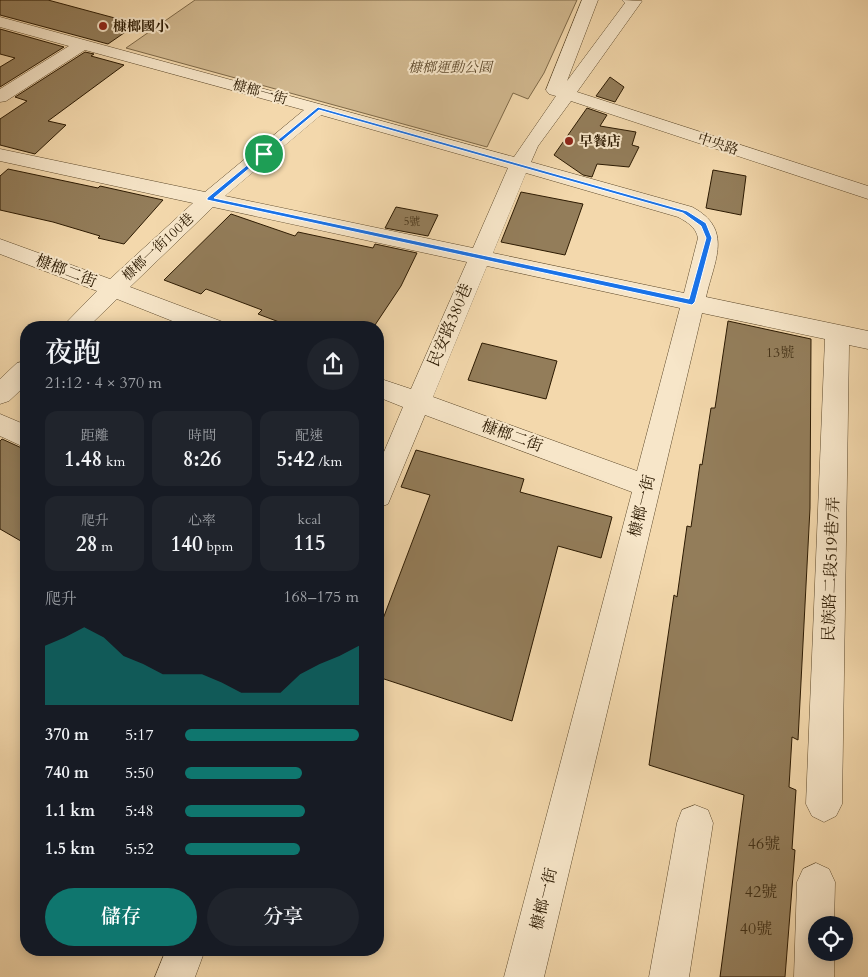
<!DOCTYPE html>
<html lang="zh-TW">
<head>
<meta charset="utf-8">
<style>
	body { margin:0; font-family:Cardo,"Noto Serif TC",serif; background:#20242c; color:#f1f3f6; height:100vh; display:flex; flex-direction:column; font-size:19px; white-space:nowrap }
	* { box-sizing:border-box; margin:0 }
	p { font-size:16px; color:#9ea1a6 }
	.icon { flex:none; width:28px; height:28px; fill:none; stroke:currentColor; stroke-width:2; stroke-linecap:round; stroke-linejoin:round }
	.map { position:relative; flex:1; overflow:hidden }
	.panel { position:absolute; left:20px; top:321px; width:364px; height:635px; display:flex; flex-direction:column; background:#171b24; border-radius:20px; box-shadow:0 2px 12px #0003 }
	.panel>* { flex:none }
	.controls { position:absolute; left:808px; top:916px; display:grid; gap:10px }
	.controls a { display:grid; place-items:center; width:45px; height:45px; border-radius:50%; background:#171b24; box-shadow:0 2px 12px #0003; font-size:25px }
	.pin { position:absolute; display:grid; place-items:center; width:42px; height:42px; color:#fff; margin:-21px; border:2px solid #fff; border-radius:50%; box-shadow:0 1px 5px #0007 }
	.round { display:grid; place-items:center; flex:none; width:52px; height:52px; border-radius:26px; background:#20242c }
	.head { display:flex; align-items:center; justify-content:space-between; height:85px; padding:0 25px }
	h1 { font-size:28px; font-weight:600; line-height:38px }
	.metrics { display:grid; grid-template-columns:repeat(3,1fr); gap:8px; height:85px; padding:5px 25px }
	.metrics div { display:grid; align-content:center; border-radius:12px; background:#20242c; text-align:center }
	.metrics b { font-size:21px; font-weight:600 }
	.metrics small { font-size:14px; font-weight:400 }
	.metrics p { font-size:14px }
	.chart { height:140px; padding:10px 25px }
	.chart p { display:flex; justify-content:space-between }
	.chart svg { width:100%; height:90px; margin-top:5px; fill:#0f766e; opacity:.7 }
	.cta { display:flex; gap:10px; margin-top:auto; padding:10px 25px }
	.cta a { flex:1; height:58px; border-radius:30px; background:#0f766e; color:#fff; font-size:20px; font-weight:600; line-height:58px; text-align:center }
	.cta a+a { background:#20242c; color:#f1f3f6 }
	ul { padding:0 25px; list-style:none; font-size:16px }
	li { display:grid; grid-template-columns:80px 60px 1fr; align-items:center; height:38px }
	li i { height:12px; border-radius:6px; background:#0f766e }
	.map>svg:first-child { display:block }
	.green { fill:#d1b88f; stroke:#7e6948 }
	.building { fill:#937d5a; stroke:#2c1a02 }
	.lines { fill:none; stroke-linecap:round; stroke-linejoin:round }
	.minor-casing { stroke:#5e4a2c; stroke-width:1 }
	.minor { fill:#f7e6c9; fill-rule:evenodd }
	.route { fill:#1a73e8; stroke:#fff; fill-rule:evenodd }
	.poi-dot { fill:#8f2418; stroke:#f7e6c9; stroke-width:2 }
	.labels { text-anchor:middle; dominant-baseline:central; stroke-width:4; stroke-linejoin:round; paint-order:stroke }
	.far-number-label { font-size:11px; fill:#463318 }
	.far-poi-label { font-size:14px; font-weight:bold; fill:#2c1a02; stroke:#f7e6c9; text-anchor:start }
	.far-park-label { font-size:14px; font-style:italic; fill:#5e492c; stroke:#f7e6c9 }
	.far-street-label { font-size:14px; fill:#2c1a02; stroke:#f7e6c9 }
	.number-label { font-size:14px; fill:#463318 }
	.street-label { font-size:16px; fill:#2c1a02; stroke:#f7e6c9 }
	.near-number-label { font-size:16px; fill:#463318 }
</style>
</head>
<body>
<div class="map">
<svg width="868" height="977" viewBox="0 0 868 977">
	<rect width="100%" height="100%" fill="#f3d8ac"/>
	<filter id="stains"><feTurbulence type="fractalNoise" baseFrequency=".004" numOctaves="4"/><feColorMatrix values="0 0 0 0 .2 0 0 0 0 .09 0 0 0 0 .02 0 0 0 .5 -.17"/></filter>
	<radialGradient id="worn" r=".72"><stop offset=".6" stop-color="#630" stop-opacity="0"/><stop offset="1" stop-color="#630" stop-opacity=".3"/></radialGradient>
	<path class="green" d="M195 0H577L544 73 528 99 513 93 487 147 126 48Z"/>
	<path class="building" d="M0 0H48L137 24 108 44 0 15Z
		M0 29 64 47 0 87V67L15 58 0 54Z
		M85 52 94 54 91 56 124 65 48 121 66 125 35 154 0 145V119L27 101 15 97Z
		M610 77 624 87 615 102 596 96Z
		M587 108 607 115 600 126 636 132 632 145 639 147 629 167 597 164 592 177 583 175 554 155Z
		M8 169 98 188 100 186 163 200 124 244 98 238 100 236 53 222 0 210V176Z
		M713 170 746 176 741 215 706 208Z
		M521 192 583 204 565 255 501 242Z
		M396 207 438 215 428 236 385 228Z
		M231 214 295 236 298 232 373 248 375 244 417 253 401 286 373 328H295L258 314 262 310 206 289 201 294 164 280Z
		M728 321 811 339 810 508 798 740 792 737 789 787 796 790 792 849 795 850 785 977H720L744 795 649 765 674 595 677 597 687 526 691 527 700 464 702 465 711 408H715Z
		M482 343 557 361 546 399 468 380Z
		M2 439 26 450V544L0 529V441Z
		M416 450 524 479 520 492 612 517 601 558 558 546 512 721 378 677V632L430 495 401 487Z"/>
	<g class="lines">
		<g class="minor-casing">
			<path id="minor" d="M582 0H598L567 81 625 3 622 0 642 1 577 92 868 186V199L571 101 538 146 531 162 692 207C734 229 714 261 706 297L868 331V349L849 345 842 804 836 816 824 822 812 816 806 804 825 339 702 313 544 977H504L632 492 425 415 388 504 378 508V466L403 407 378 397V378L411 389 467 262 213 207 130 287 223 322 226 328H190L117 299 87 328H61L97 291 0 254V239L110 279 193 203 0 161V149L205 192 304 110 85 50 6 101 0 102V89L69 46 0 27V17L514 157 556 96 549 94 546 90ZM321 115 508 168 473 248 225 196ZM526 173 678 217C687 222 696 227 698 238L684 293 493 253ZM487 266 680 308 637 471 433 397Z
				M26 361V385L9 401 0 404V379L17 363Z
				M0 414 26 425V448L0 436Z
				M695 805 708 810 713 823 689 977H649L677 823 682 810Z
				M816 863 829 869 835 882 834 925H816V952H834V977H794L797 882 803 869Z
				M166 950H205L195 977H155Z"/>
		</g>
		<use href="#minor" class="minor"/>
	</g>
	<path class="route" d="M318 107 687 211 706 223 712 238 695 302 692 305 207 200V198ZM319 110 683 213 701 226 706 238 689 299 214 198Z"/>
	<g class="poi-dot">
		<circle cx="103" cy="26" r="5"/>
		<circle cx="569" cy="141" r="5"/>
	</g>
	<g class="labels">
		<g class="far-number-label">
			<text x="412" y="221">5號</text>
		</g>
		<g class="far-poi-label">
			<text x="113" y="26">槺榔國小</text>
			<text x="579" y="141">早餐店</text>
		</g>
		<g class="far-park-label">
			<text x="450" y="67">槺榔運動公園</text>
		</g>
		<g class="far-street-label">
			<text transform="translate(260 92) rotate(16)">槺榔一街</text>
			<text transform="translate(718 144) rotate(18)">中央路</text>
			<text transform="translate(158 247) rotate(-43)">槺榔一街100巷</text>
		</g>
		<g class="number-label">
			<text x="780" y="352">13號</text>
		</g>
		<g class="street-label">
			<text transform="translate(66 271) rotate(21)">槺榔二街</text>
			<text transform="translate(450 325) rotate(-67)">民安路380巷</text>
			<text transform="translate(512 436) rotate(20)">槺榔二街</text>
			<text transform="translate(642 506) rotate(-76)">槺榔一街</text>
			<text transform="translate(831 569) rotate(-88)">民族路二段519巷7弄</text>
			<text transform="translate(544 899) rotate(-76)">槺榔一街</text>
		</g>
		<g class="near-number-label">
			<text x="764" y="844">46號</text>
			<text x="761" y="892">42號</text>
			<text x="756" y="929">40號</text>
		</g>
	</g>
	<rect width="100%" height="100%" filter="url(#stains)"/>
	<rect width="100%" height="100%" fill="url(#worn)"/>
</svg>
<div class="controls">
<a><svg class="icon" aria-label="locate" viewBox="0 0 24 24"><circle cx="12" cy="12" r="6"/><path d="M12 2v4M12 18v4M2 12h4M18 12h4"/></svg></a>
</div>
<div class="pin" style="left:264px;top:154px;background:#1e9e55"><svg class="icon" aria-label="arrive" viewBox="0 0 24 24"><path d="M6 21V4h12l-3 4 3 4H6"/></svg></div>
<section class="panel">
<div class="head"><div><h1>夜跑</h1><p>21:12 · 4 × 370 m</p></div><a class="round"><svg class="icon" aria-label="share" viewBox="0 0 24 24"><path d="M12 15V3M7 8l5-5 5 5M5 13v7h14v-7"/></svg></a></div>
<div class="metrics">
<div><p>距離</p><b>1.48<small> km</small></b></div>
<div><p>時間</p><b>8:26</b></div>
<div><p>配速</p><b>5:42<small> /km</small></b></div>
</div>
<div class="metrics">
<div><p>爬升</p><b>28<small> m</small></b></div>
<div><p>心率</p><b>140<small> bpm</small></b></div>
<div><p>kcal</p><b>115</b></div>
</div>
<div class="chart"><p><span>爬升</span>168–175 m</p>
<svg viewBox="0 0 160 44" preserveAspectRatio="none"><path d="M0 44V15L10 11L20 6L30 11L40 20L50 24L60 29L70 29L80 29L90 33L100 38L110 38L120 38L130 29L140 24L150 20L160 15V44z"/></svg>
</div>
<ul>
<li><b>370 m</b>5:17<i style="width:100%"></i></li>
<li><b>740 m</b>5:50<i style="width:67%"></i></li>
<li><b>1.1 km</b>5:48<i style="width:69%"></i></li>
<li><b>1.5 km</b>5:52<i style="width:66%"></i></li>
</ul>
<div class="cta"><a>儲存</a><a>分享</a></div>
</section>
</div>
</body>
</html>
